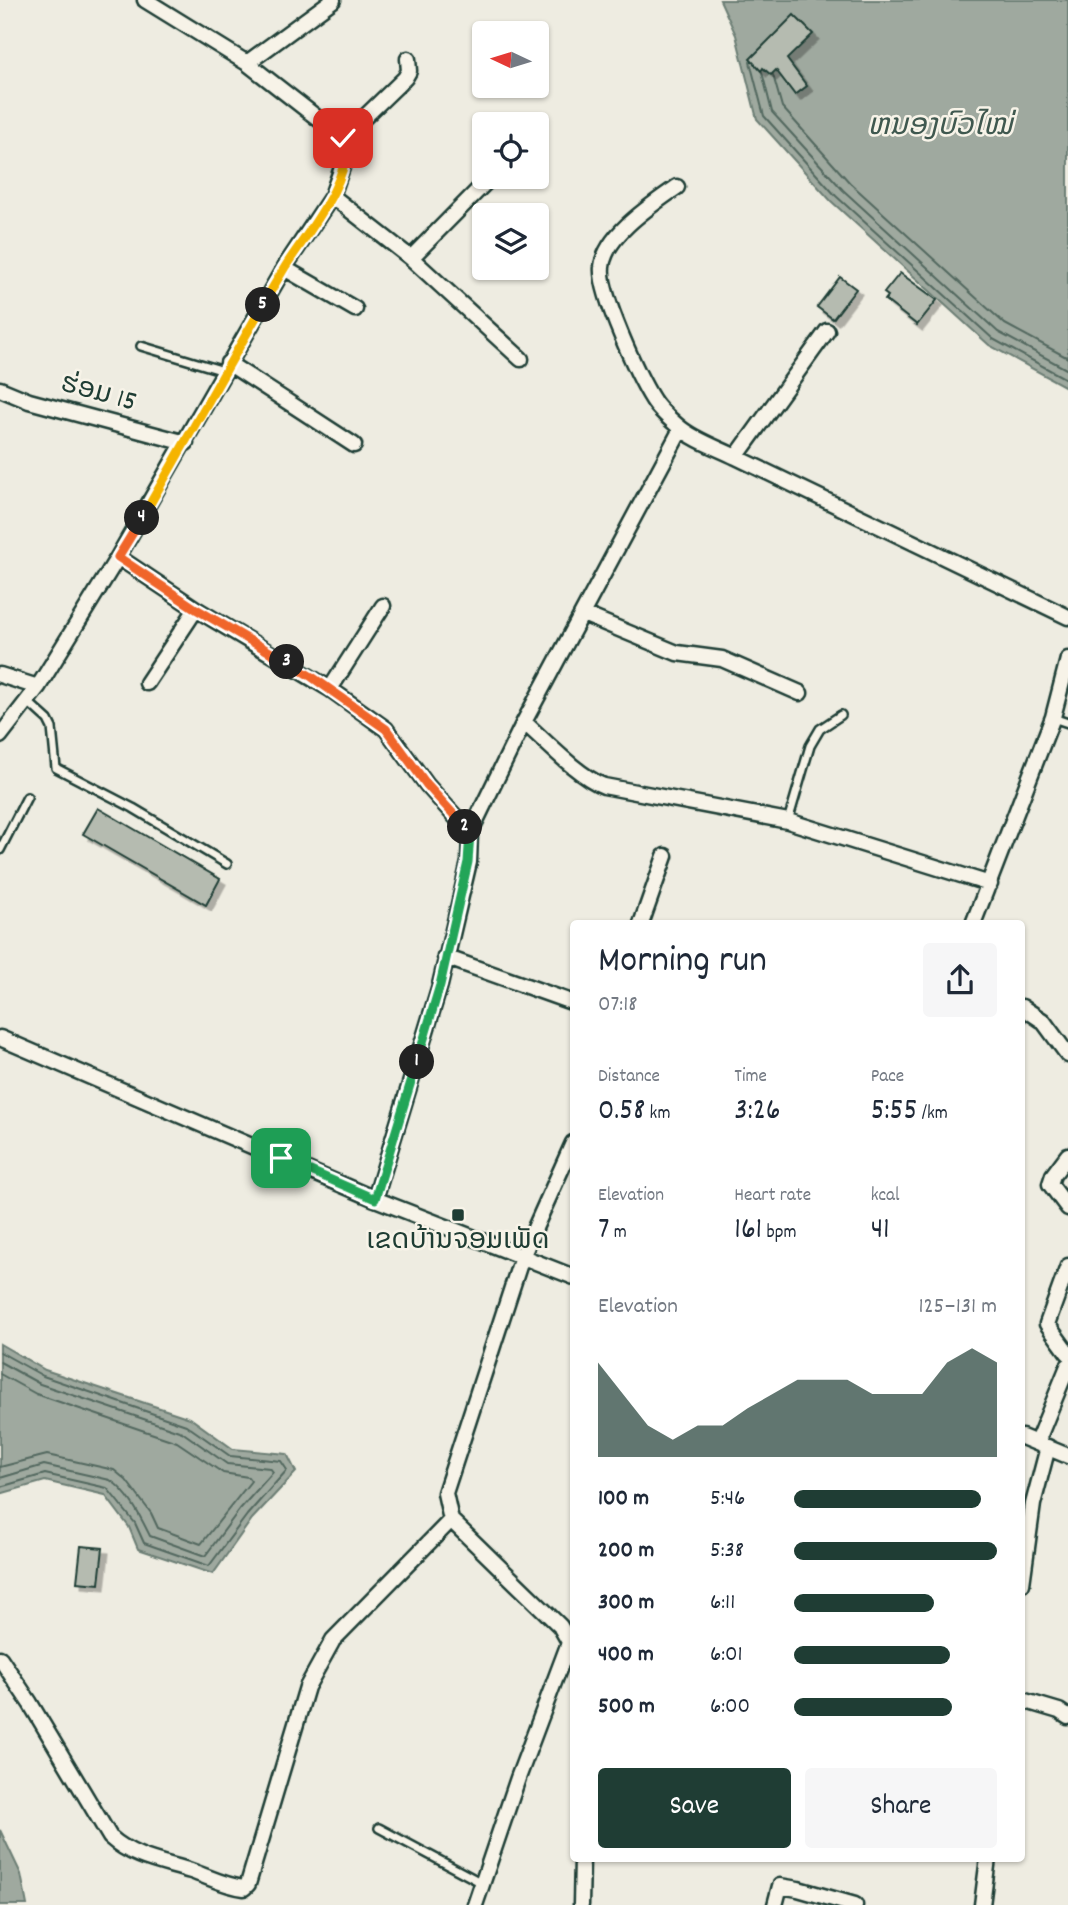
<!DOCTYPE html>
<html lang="en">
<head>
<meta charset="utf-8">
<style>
	body { margin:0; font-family:Dekko,"Noto Sans Lao",sans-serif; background:#f6f6f7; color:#1f2937; height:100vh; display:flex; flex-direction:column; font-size:26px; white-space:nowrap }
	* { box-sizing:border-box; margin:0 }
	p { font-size:23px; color:#747a83 }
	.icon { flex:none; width:38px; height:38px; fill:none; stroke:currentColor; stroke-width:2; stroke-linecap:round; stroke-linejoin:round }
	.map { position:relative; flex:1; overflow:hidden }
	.panel { position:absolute; left:570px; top:920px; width:455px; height:942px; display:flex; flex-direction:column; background:#fff; border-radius:7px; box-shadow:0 2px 5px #0004 }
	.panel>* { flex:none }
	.needle { width:46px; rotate:274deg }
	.tools { position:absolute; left:472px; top:21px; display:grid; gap:14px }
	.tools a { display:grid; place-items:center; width:77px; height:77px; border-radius:7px; background:#fff; box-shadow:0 2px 5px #0004; font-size:35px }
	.pin { position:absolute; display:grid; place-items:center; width:60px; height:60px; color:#fff; margin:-30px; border-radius:14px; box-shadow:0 4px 10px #0006 }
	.km { position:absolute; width:35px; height:35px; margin:-18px; border-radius:50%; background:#222; color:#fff; font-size:19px; line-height:35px; text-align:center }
	.round { display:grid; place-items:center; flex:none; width:74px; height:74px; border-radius:7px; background:#f6f6f7 }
	.summary { display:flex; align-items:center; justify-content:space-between; height:119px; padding:0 28px }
	h1 { font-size:38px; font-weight:600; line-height:52px }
	.stats { display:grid; grid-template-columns:repeat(3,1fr); gap:10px; height:119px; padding:7px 28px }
	.stats div { display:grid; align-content:center }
	.stats b { font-size:30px; font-weight:600 }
	.stats small { font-size:19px; font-weight:400 }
	.stats p { font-size:19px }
	.chart { height:196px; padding:14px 28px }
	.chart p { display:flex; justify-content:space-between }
	.chart svg { width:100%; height:126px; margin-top:7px; fill:#1f3d34; opacity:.7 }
	.action { display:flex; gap:14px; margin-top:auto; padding:14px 28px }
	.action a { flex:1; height:80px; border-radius:7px; background:#1f3d34; color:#fff; font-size:28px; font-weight:600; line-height:80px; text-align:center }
	.action a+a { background:#f6f6f7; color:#1f2937 }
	ul { padding:0 28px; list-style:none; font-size:23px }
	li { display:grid; grid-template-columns:112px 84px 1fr; align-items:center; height:52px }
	li i { height:18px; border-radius:9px; background:#1f3d34 }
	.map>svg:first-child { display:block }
	.water { fill:#9fa99f; stroke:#6c7e74; stroke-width:2 }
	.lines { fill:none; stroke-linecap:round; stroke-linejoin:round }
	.shore { stroke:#52685f; stroke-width:2 }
	.building { fill:#b5bbb0; stroke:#1f3d34; stroke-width:2; filter:url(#shadow) }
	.lane-casing { stroke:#1f3d34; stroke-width:12 }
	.street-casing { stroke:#1f3d34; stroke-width:19 }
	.lane { stroke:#f7f3e8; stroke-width:7 }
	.street { stroke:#f7f3e8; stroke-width:14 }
	.split-1-casing { stroke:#fff; stroke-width:14 }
	.split-2-casing { stroke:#fff; stroke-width:14 }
	.split-3-casing { stroke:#fff; stroke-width:14 }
	.split-4-casing { stroke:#fff; stroke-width:14 }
	.split-5-casing { stroke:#fff; stroke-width:14 }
	.split-6-casing { stroke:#fff; stroke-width:14 }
	.split-1 { stroke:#22a559; stroke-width:9 }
	.split-2 { stroke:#22a559; stroke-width:9 }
	.split-3 { stroke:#f0652b; stroke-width:9 }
	.split-4 { stroke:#f0652b; stroke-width:9 }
	.split-5 { stroke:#f5b400; stroke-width:9 }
	.split-6 { stroke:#f5b400; stroke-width:9 }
	.poi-dot { fill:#1f3d34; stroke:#f7f3e8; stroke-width:2.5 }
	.labels { text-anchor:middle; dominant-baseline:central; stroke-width:5; stroke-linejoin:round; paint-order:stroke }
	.street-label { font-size:28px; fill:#1f3d34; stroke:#f7f3e8 }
	.poi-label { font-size:28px; fill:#1f3d34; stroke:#f7f3e8 }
	.water-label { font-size:30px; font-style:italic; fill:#3f584f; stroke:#f7f3e8 }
</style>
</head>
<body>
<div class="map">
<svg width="1068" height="1905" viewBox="0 0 1068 1905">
	<defs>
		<filter id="shadow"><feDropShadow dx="5.5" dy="5.5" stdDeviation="0" flood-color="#0004"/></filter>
	</defs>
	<rect width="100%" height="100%" fill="#eeece1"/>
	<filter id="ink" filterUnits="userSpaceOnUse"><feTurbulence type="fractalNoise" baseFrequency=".0143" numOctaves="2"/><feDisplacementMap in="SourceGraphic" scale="14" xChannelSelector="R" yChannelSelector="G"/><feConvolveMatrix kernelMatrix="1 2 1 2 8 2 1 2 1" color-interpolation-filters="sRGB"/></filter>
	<g filter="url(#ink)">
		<path class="water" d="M720 0H1068V388L989 345 831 201 757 119 736 35Z
			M0 1344 45 1370 190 1418 233 1449 287 1454 296 1472 252 1519 213 1574 138 1549 129 1527 105 1495 45 1481 0 1494Z
			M0 1830 21 1874 27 1905H0Z"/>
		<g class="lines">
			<path class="shore" d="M750 62 764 116 836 196 993 339 1068 380
				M762 72 772 112 843 190 998 332 1068 370
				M773 75 782 107 850 183 1005 324 1068 358
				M0 1352 43 1376 186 1425 230 1456 281 1461 287 1470 247 1515 209 1566 144 1543 135 1523 107 1488 45 1474 0 1487
				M0 1362 40 1384 182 1432 227 1464 270 1468 273 1472 240 1509 205 1556 150 1536C141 1518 129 1492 110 1480L44 1465 0 1478
				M0 1374 36 1394 177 1442 223 1473 248 1477 251 1481 201 1544 158 1528 151 1513 126 1480 114 1470 47 1455 0 1467"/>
		</g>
		<path class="building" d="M794 15 813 34 787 59 807 86 795 95 776 70 771 75 763 68 761 71 750 59Z
			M900 273 937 300 917 325 885 300 888 296 884 293Z
			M840 277 856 289 833 319 817 307Z
			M98 808 220 879 206 905 83 834Z
			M81 1546 103 1548 99 1584 77 1582Z"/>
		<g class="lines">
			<g class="lane-casing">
				<path id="lane" d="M141 346 224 371
					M27 701 48 720 52 728 56 768 133 808 227 864
					M1053 718 1068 723
					M788 821 810 746 820 729 841 715
					M0 850 27 797
					M379 1828 482 1883"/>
			</g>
			<g class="street-casing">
				<path id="street" d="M247 63 333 0
					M343 138 405 78 409 71 408 59
					M677 187C653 204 605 235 602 267 599 292 639 378 653 400 659 410 671 420 679 427 694 440 718 448 736 457L827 331
					M332 196 411 258 521 359
					M411 258 487 181
					M284 268 355 309
					M228 363 354 445
					M0 389 29 401 186 443
					M736 457 1068 617
					M118 557 196 609 330 689 383 606
					M583 614 677 653 722 659 800 693
					M0 675 38 687
					M147 683 196 609
					M330 689 386 729 427 785 470 833
					M524 722C545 741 579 777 604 786L788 821 990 884
					M0 736 38 687 118 557 284 268 332 196 345 159 346 146 343 138 247 63 145 0
					M641 924 665 856
					M973 924 1053 717 1068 659
					M445 957 574 1003
					M1022 1007 1043 1021 1068 1055
					M0 1038 375 1199 574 1277
					M1068 1155 1053 1175 1050 1184 1068 1208
					M375 1199 440 985 469 862 470 833 524 722 681 429
					M1068 1266 1047 1324 1068 1353
					M1022 1437 1068 1456
					M1037 1442 1068 1366
					M451 1520 560 1626 572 1647
					M1022 1584 1033 1504 1048 1447
					M0 1658 30 1703 110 1837C133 1858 162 1862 191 1871 209 1877 225 1886 244 1888L248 1884 307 1687 333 1640 451 1520 445 1493 522 1257 573 1143
					M1022 1700 1059 1711 1068 1717
					M475 1905 518 1778 570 1640
					M581 1905 582 1858
					M775 1905 780 1886 798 1889 855 1905
					M982 1905 988 1858"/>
			</g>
			<use href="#lane" class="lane"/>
			<use href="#street" class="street"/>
		</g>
	</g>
	<g class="lines" filter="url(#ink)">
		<g class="split-1-casing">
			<path id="split-1" d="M281 1158 375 1199 417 1062"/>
		</g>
		<g class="split-2-casing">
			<path id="split-2" d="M417 1062 440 985 468 862 470 833 465 827"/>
		</g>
		<g class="split-3-casing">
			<path id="split-3" d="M287 662 312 677 386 729 427 785 465 827"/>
		</g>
		<g class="split-4-casing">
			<path id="split-4" d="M142 518 118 557 196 609 287 662"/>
		</g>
		<g class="split-5-casing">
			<path id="split-5" d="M142 518 263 305"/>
		</g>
		<g class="split-6-casing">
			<path id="split-6" d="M263 305C270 292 277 280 285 267 304 237 357 174 343 138"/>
		</g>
		<use href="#split-1" class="split-1"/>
		<use href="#split-2" class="split-2"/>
		<use href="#split-3" class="split-3"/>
		<use href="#split-4" class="split-4"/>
		<use href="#split-5" class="split-5"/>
		<use href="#split-6" class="split-6"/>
	</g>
	<rect class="poi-dot" x="451" y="1208" width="14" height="14" rx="3.5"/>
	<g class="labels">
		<g class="street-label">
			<text transform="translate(98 395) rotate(15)">ຮ່ອມ 15</text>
		</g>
		<g class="poi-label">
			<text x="458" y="1243">ເຂດບ້ານຈອມເພັດ</text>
		</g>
		<g class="water-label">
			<text x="940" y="128">ຫນອງບົວໄໝ່</text>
		</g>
	</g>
</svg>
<div class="tools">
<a><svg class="needle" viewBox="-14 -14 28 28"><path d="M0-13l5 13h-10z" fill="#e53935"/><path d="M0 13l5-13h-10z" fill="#747a83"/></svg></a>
<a><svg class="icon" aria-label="locate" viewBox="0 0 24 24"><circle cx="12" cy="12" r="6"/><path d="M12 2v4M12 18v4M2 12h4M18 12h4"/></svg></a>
<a><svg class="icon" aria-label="layers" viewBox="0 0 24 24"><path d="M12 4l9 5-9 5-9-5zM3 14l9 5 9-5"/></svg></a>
</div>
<div class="pin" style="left:281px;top:1158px;background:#1e9e55"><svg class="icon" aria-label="arrive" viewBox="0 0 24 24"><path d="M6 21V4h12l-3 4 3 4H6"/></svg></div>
<div class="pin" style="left:343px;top:138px;background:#d93025"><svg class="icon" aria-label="check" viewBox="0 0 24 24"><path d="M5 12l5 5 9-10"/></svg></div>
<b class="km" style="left:417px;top:1062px">1</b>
<b class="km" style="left:465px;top:827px">2</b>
<b class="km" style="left:287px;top:662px">3</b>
<b class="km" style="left:142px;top:518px">4</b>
<b class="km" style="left:263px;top:305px">5</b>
<section class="panel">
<div class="summary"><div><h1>Morning run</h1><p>07:18</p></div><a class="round"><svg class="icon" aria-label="share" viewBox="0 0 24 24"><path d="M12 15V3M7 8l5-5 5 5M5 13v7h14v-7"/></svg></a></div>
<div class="stats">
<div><p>Distance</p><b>0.58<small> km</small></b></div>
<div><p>Time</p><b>3:26</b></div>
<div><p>Pace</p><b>5:55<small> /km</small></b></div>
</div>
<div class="stats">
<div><p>Elevation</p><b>7<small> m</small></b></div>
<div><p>Heart rate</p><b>161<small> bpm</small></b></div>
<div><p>kcal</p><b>41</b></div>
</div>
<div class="chart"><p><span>Elevation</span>125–131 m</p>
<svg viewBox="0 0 160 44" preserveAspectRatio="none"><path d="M0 44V11L10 22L20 33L30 38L40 33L50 33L60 27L70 22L80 17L90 17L100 17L110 22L120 22L130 22L140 11L150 6L160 11V44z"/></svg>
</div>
<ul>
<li><b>100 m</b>5:46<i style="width:92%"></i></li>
<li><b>200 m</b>5:38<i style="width:100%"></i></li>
<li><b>300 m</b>6:11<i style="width:69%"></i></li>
<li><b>400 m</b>6:01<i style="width:77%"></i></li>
<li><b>500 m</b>6:00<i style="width:78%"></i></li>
</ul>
<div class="action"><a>Save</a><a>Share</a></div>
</section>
</div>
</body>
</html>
